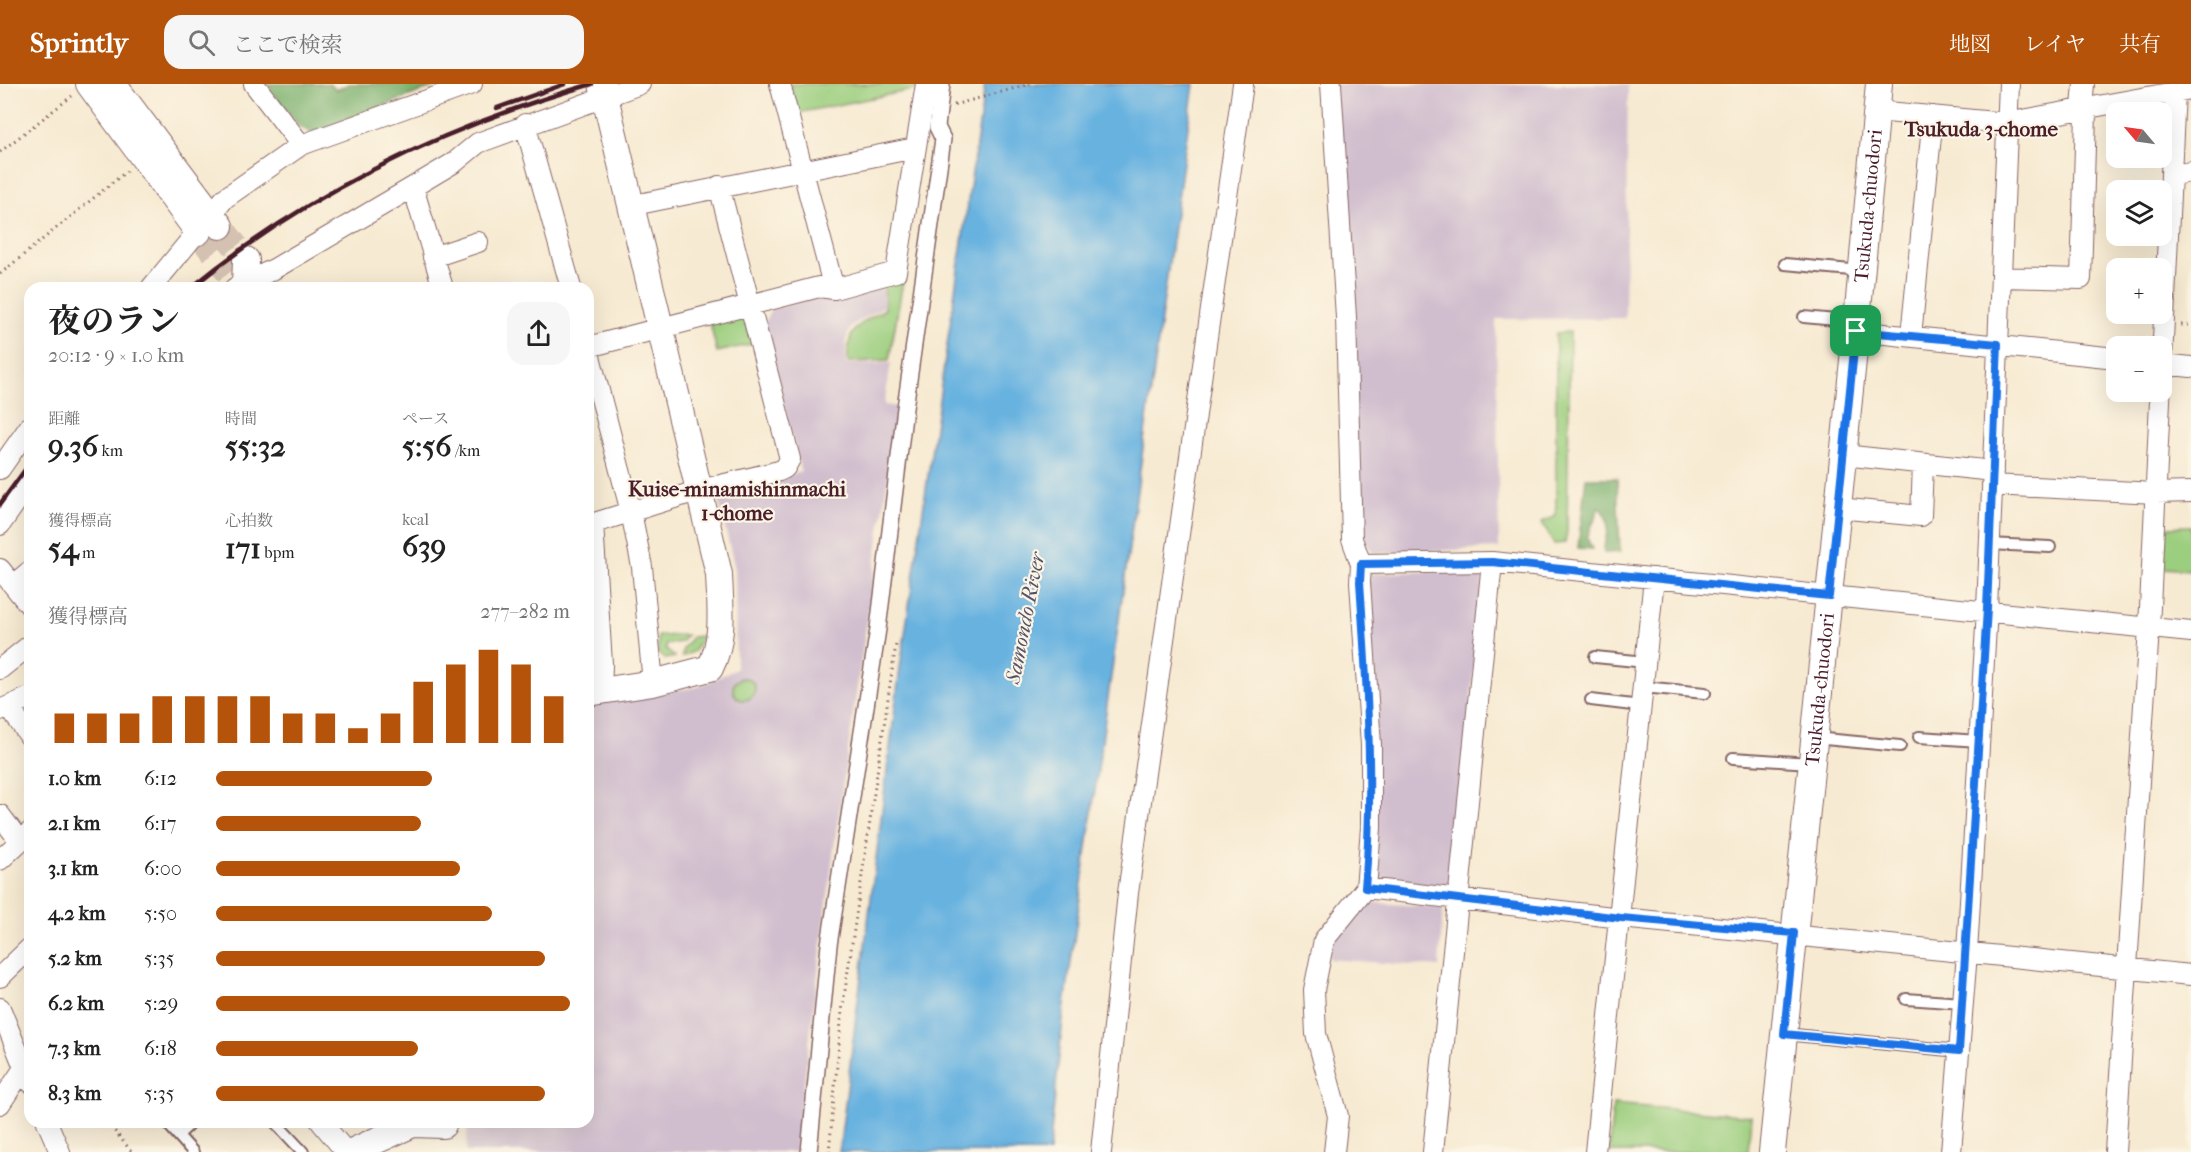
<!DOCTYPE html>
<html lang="ja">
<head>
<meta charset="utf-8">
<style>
	body { margin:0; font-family:"IM FELL French Canon","Noto Serif JP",serif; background:#f6f6f6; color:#222; height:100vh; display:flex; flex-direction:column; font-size:22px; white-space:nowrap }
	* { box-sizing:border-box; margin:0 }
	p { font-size:20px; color:#767676 }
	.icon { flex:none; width:33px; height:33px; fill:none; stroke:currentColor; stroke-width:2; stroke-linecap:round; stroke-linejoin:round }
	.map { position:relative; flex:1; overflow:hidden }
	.drawer { position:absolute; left:24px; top:198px; width:570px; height:846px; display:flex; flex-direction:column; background:#fff; border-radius:18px; box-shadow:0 6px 24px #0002 }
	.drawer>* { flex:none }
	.needle { width:39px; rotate:299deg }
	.fabs { position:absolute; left:2106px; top:18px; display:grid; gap:12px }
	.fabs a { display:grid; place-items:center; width:66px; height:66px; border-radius:12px; background:#fff; box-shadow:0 6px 24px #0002; font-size:30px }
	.pin { position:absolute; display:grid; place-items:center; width:51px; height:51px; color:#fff; margin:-26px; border-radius:12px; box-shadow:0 3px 9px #0006 }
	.round { display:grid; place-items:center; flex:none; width:63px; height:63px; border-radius:18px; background:#f6f6f6 }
	.head { display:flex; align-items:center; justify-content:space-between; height:102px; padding:0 24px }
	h1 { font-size:33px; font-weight:700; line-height:45px }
	.figures { display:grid; grid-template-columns:repeat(3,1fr); gap:9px; height:102px; padding:6px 24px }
	.figures div { display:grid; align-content:center }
	.figures b { font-size:30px; font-weight:700 }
	.figures small { font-size:16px; font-weight:400 }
	.figures p { font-size:16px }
	.chart { height:168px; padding:12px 24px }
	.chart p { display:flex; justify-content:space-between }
	.chart svg { width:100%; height:108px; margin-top:6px; stroke:#b45309; stroke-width:6 }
	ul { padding:0 24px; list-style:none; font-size:20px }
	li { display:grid; grid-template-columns:96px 72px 1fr; align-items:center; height:45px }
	li i { height:15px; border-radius:8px; background:#b45309 }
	header { display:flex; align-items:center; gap:36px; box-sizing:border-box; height:84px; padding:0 30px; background:#b45309; color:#fff }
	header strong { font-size:28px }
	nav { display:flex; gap:33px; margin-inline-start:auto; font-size:21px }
	.search { width:420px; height:54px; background:#f6f6f6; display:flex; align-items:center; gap:15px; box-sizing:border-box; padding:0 21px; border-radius:18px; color:#767676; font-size:22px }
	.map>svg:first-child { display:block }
	.industrial { fill:#d0bdce }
	.green { fill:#9bce7e; stroke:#727654; stroke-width:1.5 }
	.forest { fill:#7cb16d; stroke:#63684c; stroke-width:1.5 }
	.water { fill:#67b2e0; stroke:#586886; stroke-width:1.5 }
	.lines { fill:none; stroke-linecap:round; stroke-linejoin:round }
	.tertiary-tunnel { stroke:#d4c1b1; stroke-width:26; stroke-dasharray:26 13; stroke-linecap:butt }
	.service-casing { stroke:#876665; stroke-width:14 }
	.pedestrian-casing { stroke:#876665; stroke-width:18 }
	.minor-casing { stroke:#876665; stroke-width:22 }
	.tertiary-casing { stroke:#876665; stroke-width:28 }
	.path { stroke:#876665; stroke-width:3; stroke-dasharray:1.5 4.5; stroke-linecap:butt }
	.service { stroke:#fff; stroke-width:10 }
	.pedestrian { stroke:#fff; stroke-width:15 }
	.minor { stroke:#fff; stroke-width:20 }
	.tertiary { stroke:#fff; stroke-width:26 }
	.rail { stroke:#4a1f2b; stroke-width:4.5 }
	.route-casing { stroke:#fff; stroke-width:12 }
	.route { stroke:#1a73e8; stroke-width:8 }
	.labels { text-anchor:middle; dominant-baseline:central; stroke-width:4.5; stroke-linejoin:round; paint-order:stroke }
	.street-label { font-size:20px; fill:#4a1f2b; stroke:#fcf5e5 }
	.neighbourhood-label { font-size:21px; font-weight:bold; fill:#4a1f2b; stroke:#fcf5e5 }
	.water-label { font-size:21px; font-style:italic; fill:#54526a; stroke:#fcf5e5 }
</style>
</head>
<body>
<header>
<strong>Sprintly</strong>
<div class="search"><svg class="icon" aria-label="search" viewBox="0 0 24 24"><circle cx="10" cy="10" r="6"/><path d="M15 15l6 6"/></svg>ここで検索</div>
<nav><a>地図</a><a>レイヤ</a><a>共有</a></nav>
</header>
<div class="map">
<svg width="2191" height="1068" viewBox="0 0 2191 1068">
	<rect width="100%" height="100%" fill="#fcf5e5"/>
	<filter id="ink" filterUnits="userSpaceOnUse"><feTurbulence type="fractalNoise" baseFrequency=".0167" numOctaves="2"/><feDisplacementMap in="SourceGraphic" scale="12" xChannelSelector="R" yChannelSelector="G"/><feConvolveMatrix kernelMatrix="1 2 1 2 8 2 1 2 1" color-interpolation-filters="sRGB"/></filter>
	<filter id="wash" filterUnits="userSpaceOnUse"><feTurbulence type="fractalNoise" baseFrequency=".008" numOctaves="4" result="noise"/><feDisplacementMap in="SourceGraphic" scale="24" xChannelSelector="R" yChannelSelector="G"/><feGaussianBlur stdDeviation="1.35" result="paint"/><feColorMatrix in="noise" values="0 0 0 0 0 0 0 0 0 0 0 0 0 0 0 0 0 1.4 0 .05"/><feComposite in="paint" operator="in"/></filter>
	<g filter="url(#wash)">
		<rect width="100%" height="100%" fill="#f7ead2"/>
		<path class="industrial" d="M1333 0H1628L1625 234 1496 235 1499 464 1374 469 1360 455Z
			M882 198 884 222 851 242 846 255V280L891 279 884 321 898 323 836 748 795 1068H466L468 1038H588V620L698 603 736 585 735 485 718 414 801 388 764 242 771 225Z
			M1484 487 1452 796 1442 806 1381 797 1374 790 1366 498 1374 489Z
			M1367 818 1443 824 1439 883 1329 875 1332 854Z"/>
		<path class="green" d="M790 0H918L917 5 798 29Z
			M904 192 889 276 848 278C847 243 857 242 885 225L884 197Z
			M741 232 745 234 752 260 717 268 710 239Z
			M1570 248 1567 447 1565 459 1554 460 1542 438 1556 432V249Z
			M2191 442V486L2163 484 2166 443Z
			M687 551 681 558 666 560V566L675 573 665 575 658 569V552Z
			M704 552 694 567 682 573 683 565 692 553Z
			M733 605a11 11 0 1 1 22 0a11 11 0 1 1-22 0Z
			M1613 1020 1751 1032 1748 1068H1609Z"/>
		<path class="forest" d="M266 0H329L337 6 348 0H441L312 49 300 43Z
			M1586 394H1617L1620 468 1604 469C1604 447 1616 443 1599 423L1587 454 1592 465 1578 464Z"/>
		<path class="water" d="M985 0H1194L1063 935 1049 1068H839L900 584Z"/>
	</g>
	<g filter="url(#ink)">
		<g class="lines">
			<path class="tertiary-tunnel" d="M220 142 246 176
				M198 148 229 189"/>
			<g class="service-casing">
				<path id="service" d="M1785 180 1862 187
					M1804 233 1857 238
					M1989 460 2050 463
					M1595 573 1646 578
					M1643 603 1705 609
					M1591 616 1641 622
					M1919 653 1979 657
					M1814 654 1900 662
					M1733 674 1811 679
					M1906 915 1963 919
					M1784 950 1959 967
					M166 1038 193 1068
					M275 1038 303 1068
					M178 1051 192 1038"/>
			</g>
			<g class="pedestrian-casing">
				<path id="pedestrian" d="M809 1068 829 861 878 545 905 324 943 55 937 43 942 0"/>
			</g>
			<g class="minor-casing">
				<path id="minor" d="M254 0 301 61
					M780 0 834 205
					M1331 0 1346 233 1352 455 1361 480 1360 498 1371 661V744L1366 804 1324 856 1314 906 1316 950 1338 1032 1334 1068
					M1876 27 2006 39 2191 5
					M525 40 571 204
					M2172 91 2191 88
					M413 103 443 204
					M629 122 915 64
					M433 173 478 158
					M2001 193 2081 195 2086 30 2082 24 2084 0
					M151 204 225 114 301 61 472 0
					M235 204 274 185 413 103 455 78 478 59 640 0
					M1856 247 2116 274
					M1911 252 1933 32
					M588 263 819 203 834 205 896 188 926 0
					M588 265 631 428 642 483 653 599
					M2162 280 2191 283
					M1843 371 1993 387
					M0 385 30 342
					M1992 401 2156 409 2191 408
					M1838 424 1921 432 1923 380
					M593 440 602 580 601 608
					M0 441 30 398
					M588 441 700 406 779 387 785 384 790 375 719 102
					M1361 480 1492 478 2191 548
					M0 485 30 522
					M13 501 30 487
					M0 585 30 561
					M9 623 30 653
					M0 626 30 613
					M0 731 19 756
					M0 776 30 748
					M1366 804 1621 834 2191 891
					M0 893 30 864
					M0 924 30 998
					M0 1020 24 984
					M47 1038 60 1068
					M321 1038 346 1068
					M1101 1068 1128 809 1243 0
					M1433 1068 1492 478
					M1595 1068 1654 494
					M1951 1068 1967 869 1987 525 2009 0
					M2115 1068 2149 544 2175 8"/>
			</g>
			<g class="tertiary-casing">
				<g id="tertiary">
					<path d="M89 0 198 148"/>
					<path d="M113 0 220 142"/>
					<path d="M245 201 246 176"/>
					<path d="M588 609 653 599 710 584C725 555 720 521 719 490L602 0"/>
					<path d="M351 1068 413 1040 443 1041V1038"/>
					<path id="s1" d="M1772 1068 1856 247 1879 0"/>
				</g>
			</g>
			<path class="path" d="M954 21 1030 0
				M0 68 72 12
				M0 190 128 86
				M2181 241H2191
				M107 1038 132 1068
				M829 1068 842 927 896 560"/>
			<use href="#service" class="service"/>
			<use href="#pedestrian" class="pedestrian"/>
			<use href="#minor" class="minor"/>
			<use href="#tertiary" class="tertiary"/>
			<path class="rail" d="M497 24 565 0
				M191 204C308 108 447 42 592 0
				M0 420 30 379"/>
		</g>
	</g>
	<g class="lines" filter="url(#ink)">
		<g class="route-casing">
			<path id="route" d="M1856 247 1998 260 1987 525 1959 967 1784 950 1794 849 1621 834 1365 804C1374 702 1367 601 1360 498L1361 480 1492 478 1829 512Z"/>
		</g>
		<use href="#route" class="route"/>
	</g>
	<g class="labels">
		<g class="street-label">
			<text stroke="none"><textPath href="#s1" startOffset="951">Tsukuda-chuodori</textPath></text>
			<text stroke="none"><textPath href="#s1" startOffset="465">Tsukuda-chuodori</textPath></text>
		</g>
		<g class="neighbourhood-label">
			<text x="1981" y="45">Tsukuda 3-chome</text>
			<text x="737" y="405">Kuise-minamishinmachi<tspan x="737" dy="24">1-chome</tspan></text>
		</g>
		<g class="water-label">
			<text transform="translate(1025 534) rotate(-79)">Samondo River</text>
		</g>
	</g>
</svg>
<div class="fabs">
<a><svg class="needle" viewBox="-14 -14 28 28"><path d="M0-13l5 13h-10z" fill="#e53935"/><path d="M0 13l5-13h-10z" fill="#767676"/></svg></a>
<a><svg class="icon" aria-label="layers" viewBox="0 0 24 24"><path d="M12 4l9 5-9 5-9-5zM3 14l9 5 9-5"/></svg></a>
<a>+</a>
<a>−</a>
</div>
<div class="pin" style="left:1856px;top:247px;background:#1e9e55"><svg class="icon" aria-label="arrive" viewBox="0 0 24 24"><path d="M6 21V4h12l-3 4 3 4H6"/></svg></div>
<section class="drawer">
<div class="head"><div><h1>夜のラン</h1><p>20:12 · 9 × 1.0 km</p></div><a class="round"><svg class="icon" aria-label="share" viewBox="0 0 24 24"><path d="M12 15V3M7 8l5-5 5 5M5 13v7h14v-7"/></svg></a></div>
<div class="figures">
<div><p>距離</p><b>9.36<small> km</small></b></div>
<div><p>時間</p><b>55:32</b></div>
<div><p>ペース</p><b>5:56<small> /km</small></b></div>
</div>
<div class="figures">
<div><p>獲得標高</p><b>54<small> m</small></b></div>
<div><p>心拍数</p><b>171<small> bpm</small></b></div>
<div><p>kcal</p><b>639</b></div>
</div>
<div class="chart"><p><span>獲得標高</span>277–282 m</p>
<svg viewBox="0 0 160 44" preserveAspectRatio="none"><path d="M5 44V32M15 44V32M25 44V32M35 44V25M45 44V25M55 44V25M65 44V25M75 44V32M85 44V32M95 44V38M105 44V32M115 44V19M125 44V12M135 44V6M145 44V12M155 44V25"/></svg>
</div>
<ul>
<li><b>1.0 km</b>6:12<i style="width:61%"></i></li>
<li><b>2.1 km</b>6:17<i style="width:58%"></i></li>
<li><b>3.1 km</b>6:00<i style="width:69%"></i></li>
<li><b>4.2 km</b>5:50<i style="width:78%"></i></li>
<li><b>5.2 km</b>5:35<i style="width:93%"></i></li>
<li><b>6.2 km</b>5:29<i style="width:100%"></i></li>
<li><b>7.3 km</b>6:18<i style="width:57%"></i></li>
<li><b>8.3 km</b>5:35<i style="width:93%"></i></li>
</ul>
</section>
</div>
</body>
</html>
